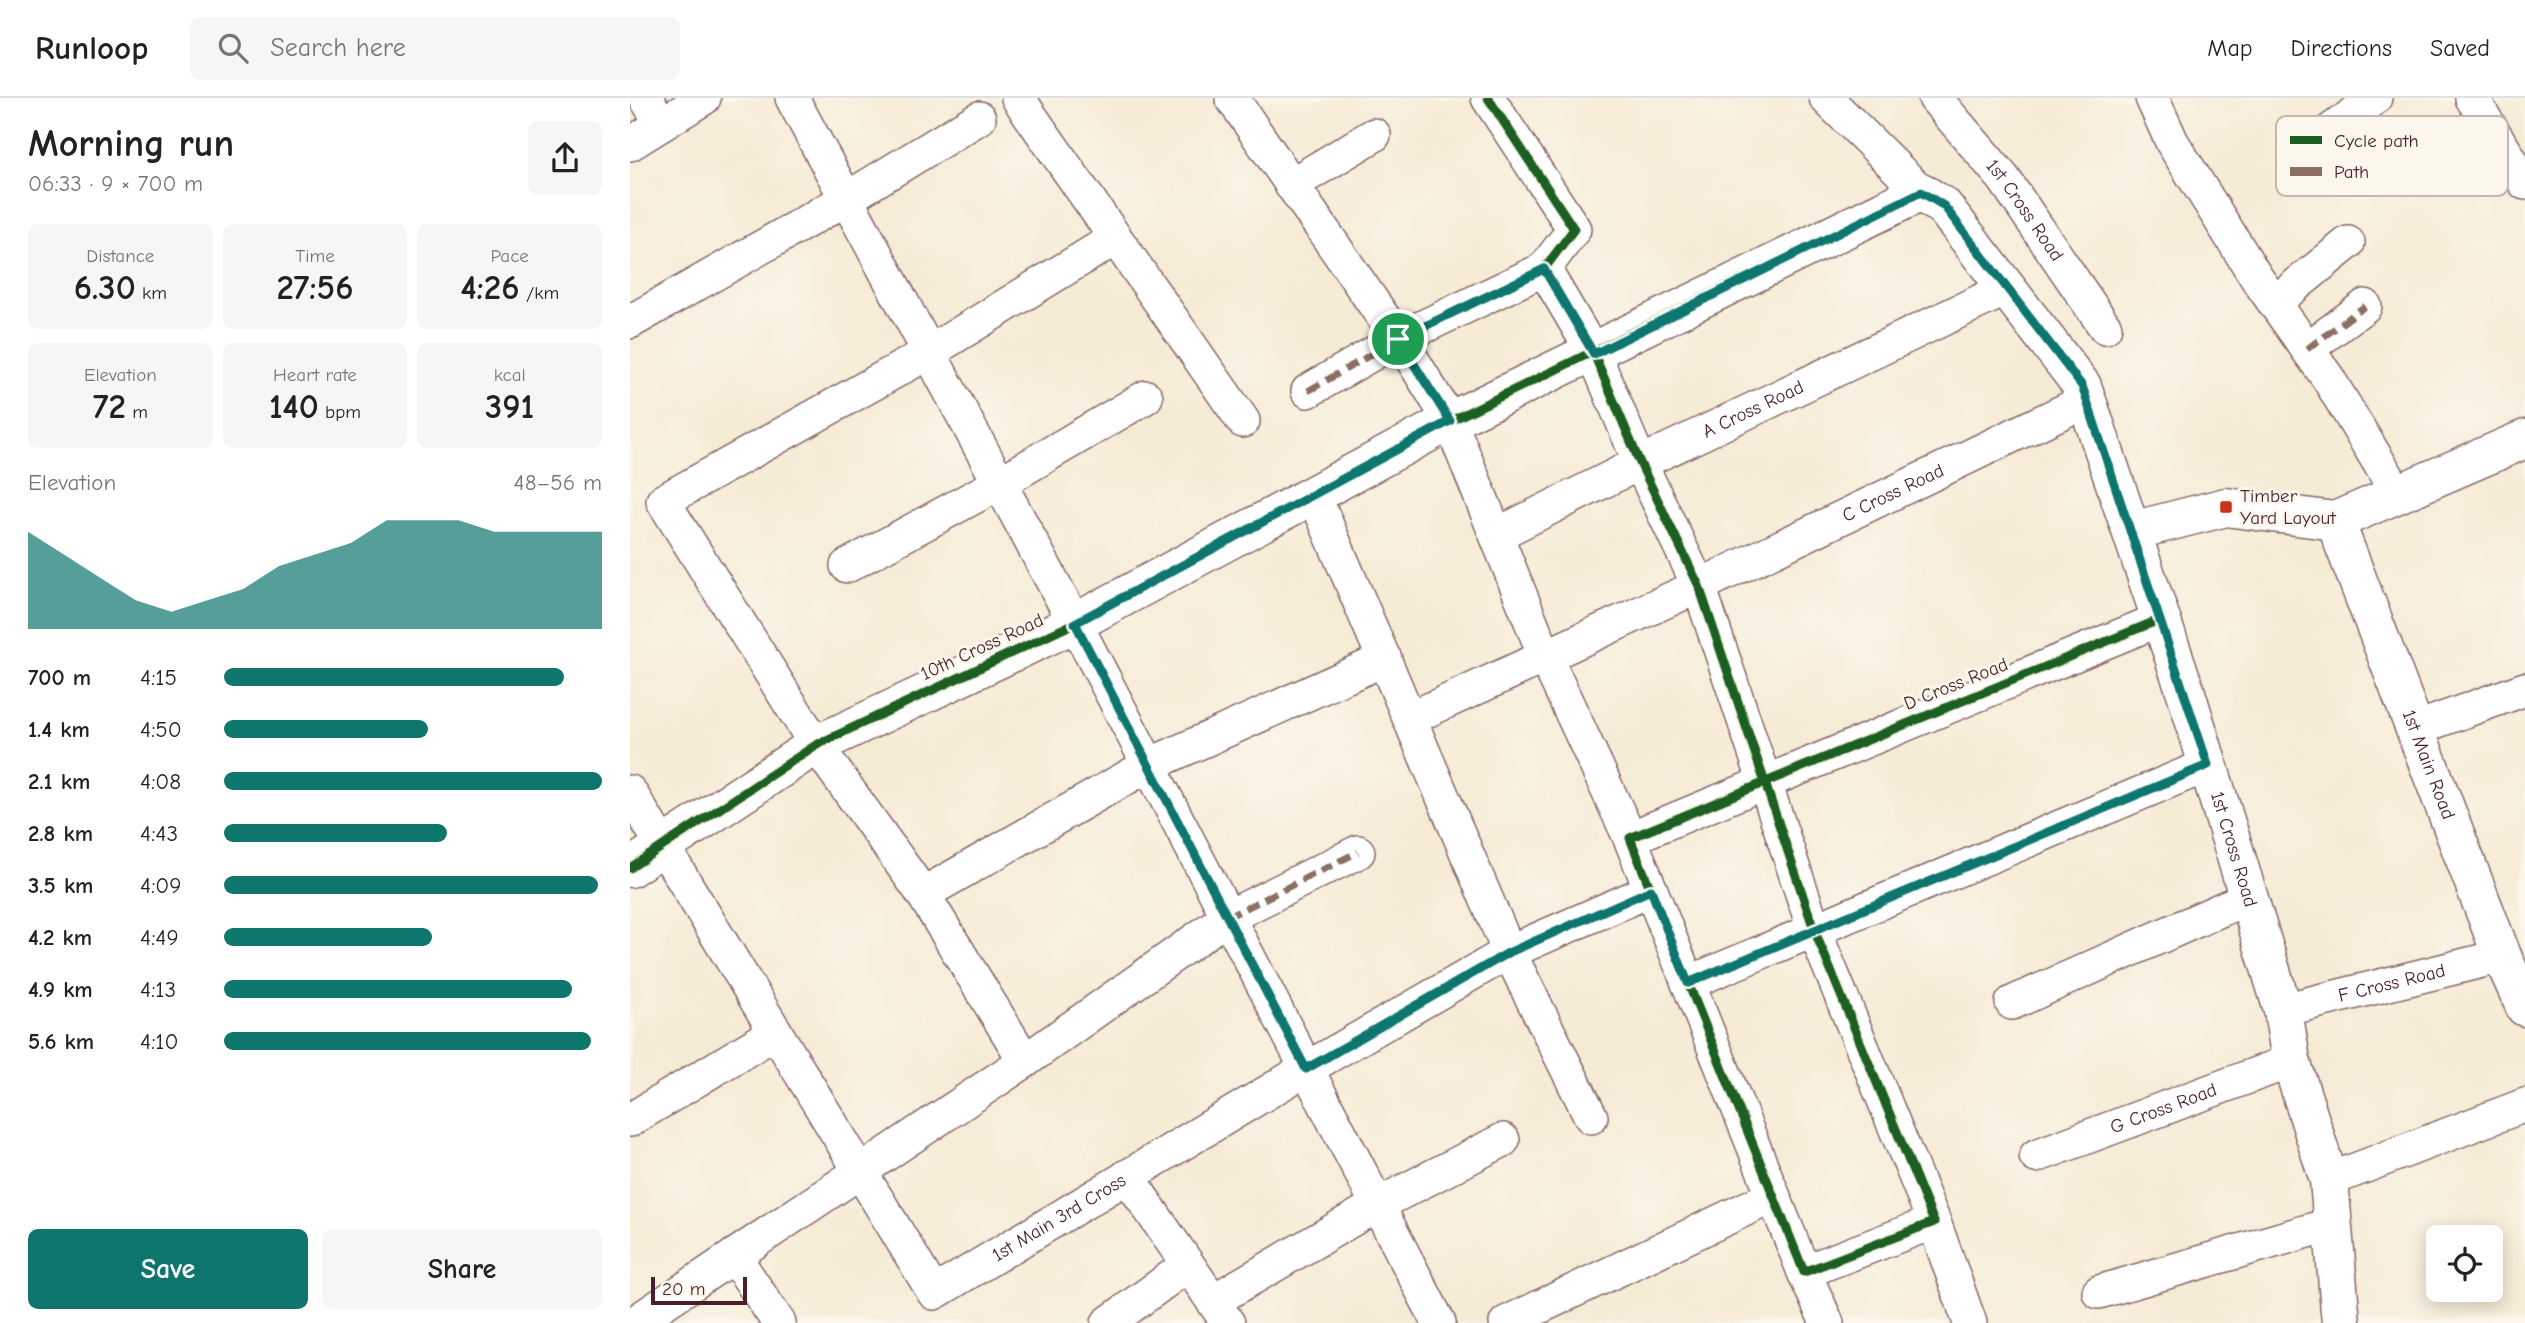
<!DOCTYPE html>
<html lang="en">
<head>
<meta charset="utf-8">
<style>
	body { margin:0; font-family:"Comic Neue",sans-serif; background:#f6f6f6; color:#222; height:100vh; display:flex; flex-direction:column; font-size:26px; white-space:nowrap }
	* { box-sizing:border-box; margin:0 }
	p { font-size:23px; color:#767676 }
	.icon { flex:none; width:38px; height:38px; fill:none; stroke:currentColor; stroke-width:2; stroke-linecap:round; stroke-linejoin:round }
	.map { position:relative; flex:1; overflow:hidden }
	.sheet { display:flex; flex-direction:column; background:#fff; width:630px }
	.sheet>* { flex:none }
	.controls { position:absolute; left:1796px; top:1127px; display:grid; gap:14px }
	.controls a { display:grid; place-items:center; width:77px; height:77px; border-radius:10px; background:#fff; box-shadow:0 4px 18px #0003; font-size:35px }
	.scale { position:absolute; left:21px; bottom:18px; width:96px; box-sizing:border-box; padding-left:7px; border:4px solid #4a1f2b; border-top:0; font-size:19px; line-height:24px; white-space:nowrap; color:#4a1f2b; -webkit-text-stroke:5px #fbf7ec; paint-order:stroke }
	.pin { position:absolute; display:grid; place-items:center; width:60px; height:60px; color:#fff; margin:-30px; border:4px solid #fff; border-radius:50%; box-shadow:0 2px 7px #0007 }
	.round { display:grid; place-items:center; flex:none; width:74px; height:74px; border-radius:10px; background:#f6f6f6 }
	.headline { display:flex; align-items:center; justify-content:space-between; height:119px; padding:0 28px }
	h1 { font-size:38px; font-weight:700; line-height:52px }
	.stats { display:grid; grid-template-columns:repeat(3,1fr); gap:10px; height:119px; padding:7px 28px }
	.stats div { display:grid; align-content:center; border-radius:10px; background:#f6f6f6; text-align:center }
	.stats b { font-size:35px; font-weight:700 }
	.stats small { font-size:19px; font-weight:400 }
	.stats p { font-size:19px }
	.chart { height:196px; padding:14px 28px }
	.chart p { display:flex; justify-content:space-between }
	.chart svg { width:100%; height:126px; margin-top:7px; fill:#0f766e; opacity:.7 }
	.cta { display:flex; gap:14px; margin-top:auto; padding:14px 28px }
	.cta a { flex:1; height:80px; border-radius:10px; background:#0f766e; color:#fff; font-size:28px; font-weight:700; line-height:80px; text-align:center }
	.cta a+a { background:#f6f6f6; color:#222 }
	ul { padding:0 28px; list-style:none; font-size:23px }
	li { display:grid; grid-template-columns:112px 84px 1fr; align-items:center; height:52px }
	li i { height:18px; border-radius:9px; background:#0f766e }
	header { display:flex; align-items:center; gap:42px; box-sizing:border-box; height:98px; padding:0 35px; background:#fff; border-bottom:2px solid #e0e0e0 }
	header strong { font-size:33px }
	nav { display:flex; gap:38px; margin-inline-start:auto; font-size:24px }
	.search { width:490px; height:63px; background:#f6f6f6; display:flex; align-items:center; gap:18px; box-sizing:border-box; padding:0 24px; border-radius:10px; color:#767676; font-size:26px }
	main { display:flex; flex:1; min-height:0 }
	.map>svg:first-child { display:block }
	.lines { fill:none; stroke-linecap:round; stroke-linejoin:round }
	.minor-casing { stroke:#866666; stroke-width:36 }
	.tertiary-casing { stroke:#866666; stroke-width:41 }
	.minor { stroke:#fff; stroke-width:33 }
	.tertiary { stroke:#fff; stroke-width:38 }
	.quiet { stroke:#8d6e63; stroke-width:7; stroke-dasharray:14 7; stroke-linecap:butt }
	.cycleway-casing { stroke:#fbf7ec; stroke-width:13 }
	.cycleway { stroke:#1b5e20; stroke-width:9 }
	.route-casing { stroke:#fff; stroke-width:14 }
	.route { stroke:#0f766e; stroke-width:9 }
	.poi-dot { fill:#c8321e; stroke:#fbf7ec; stroke-width:2.5 }
	.labels { text-anchor:middle; dominant-baseline:central; stroke-width:6; stroke-linejoin:round; paint-order:stroke }
	.street-label { font-size:19px; fill:#4a1f2b; stroke:#fbf7ec }
	.poi-label { font-size:19px; fill:#4a1f2b; stroke:#fbf7ec; text-anchor:start }
	.key { fill:#fbf7ec; stroke:#c6b6b2; stroke-width:2 }
	.key-label { font-size:19px; fill:#4a1f2b }
</style>
</head>
<body>
<header>
<strong>Runloop</strong>
<div class="search"><svg class="icon" aria-label="search" viewBox="0 0 24 24"><circle cx="10" cy="10" r="6"/><path d="M15 15l6 6"/></svg>Search here</div>
<nav><a>Map</a><a>Directions</a><a>Saved</a></nav>
</header>
<main>
<section class="sheet">
<div class="headline"><div><h1>Morning run</h1><p>06:33 · 9 × 700 m</p></div><a class="round"><svg class="icon" aria-label="share" viewBox="0 0 24 24"><path d="M12 15V3M7 8l5-5 5 5M5 13v7h14v-7"/></svg></a></div>
<div class="stats">
<div><p>Distance</p><b>6.30<small> km</small></b></div>
<div><p>Time</p><b>27:56</b></div>
<div><p>Pace</p><b>4:26<small> /km</small></b></div>
</div>
<div class="stats">
<div><p>Elevation</p><b>72<small> m</small></b></div>
<div><p>Heart rate</p><b>140<small> bpm</small></b></div>
<div><p>kcal</p><b>391</b></div>
</div>
<div class="chart"><p><span>Elevation</span>48–56 m</p>
<svg viewBox="0 0 160 44" preserveAspectRatio="none"><path d="M0 44V10L10 18L20 26L30 34L40 38L50 34L60 30L70 22L80 18L90 14L100 6L110 6L120 6L130 10L140 10L150 10L160 10V44z"/></svg>
</div>
<ul>
<li><b>700 m</b>4:15<i style="width:90%"></i></li>
<li><b>1.4 km</b>4:50<i style="width:54%"></i></li>
<li><b>2.1 km</b>4:08<i style="width:100%"></i></li>
<li><b>2.8 km</b>4:43<i style="width:59%"></i></li>
<li><b>3.5 km</b>4:09<i style="width:99%"></i></li>
<li><b>4.2 km</b>4:49<i style="width:55%"></i></li>
<li><b>4.9 km</b>4:13<i style="width:92%"></i></li>
<li><b>5.6 km</b>4:10<i style="width:97%"></i></li>
</ul>
<div class="cta"><a>Save</a><a>Share</a></div>
</section>
<div class="map">
<svg width="1895" height="1225" viewBox="0 0 1895 1225">
	<rect width="100%" height="100%" fill="#fbf7ec"/>
	<filter id="ink" filterUnits="userSpaceOnUse"><feTurbulence type="fractalNoise" baseFrequency=".0143" numOctaves="2"/><feDisplacementMap in="SourceGraphic" scale="14" xChannelSelector="R" yChannelSelector="G"/><feConvolveMatrix kernelMatrix="1 2 1 2 8 2 1 2 1" color-interpolation-filters="sRGB"/></filter>
	<filter id="wash" filterUnits="userSpaceOnUse"><feTurbulence type="fractalNoise" baseFrequency=".00686" numOctaves="4" result="noise"/><feDisplacementMap in="SourceGraphic" scale="28" xChannelSelector="R" yChannelSelector="G"/><feGaussianBlur stdDeviation="1.57" result="paint"/><feColorMatrix in="noise" values="0 0 0 0 0 0 0 0 0 0 0 0 0 0 0 0 0 1.4 0 .05"/><feComposite in="paint" operator="in"/></filter>
	<g filter="url(#wash)">
		<rect width="100%" height="100%" fill="#f6ebd5"/>
	</g>
	<g filter="url(#ink)">
		<g class="lines">
			<g class="minor-casing">
				<g id="minor">
					<path d="M16 0 32 26"/>
					<path d="M162 0 445 525 809 1225"/>
					<path d="M388 0 613 323"/>
					<path d="M602 0 782 261 820 323 915 558 1000 740"/>
					<path d="M858 0 944 131 914 171 964 256 1010 365 1069 488 1185 834 1304 1124 1174 1174 1000 740 1531 521"/>
					<path d="M1196 0 1291 94"/>
					<path id="s1" d="M1305 0 1374 81 1475 229"/>
					<path d="M1522 0 1542 44 1628 182 1698 280 1768 396"/>
					<path d="M1842 0 1895 85"/>
					<path d="M1692 39 1745 0"/>
					<path d="M0 46 74 0"/>
					<path d="M661 87 744 37"/>
					<path d="M1644 205 1718 145"/>
					<path d="M0 224 216 101 349 20"/>
					<path d="M1677 251 1735 208"/>
					<path d="M678 293 768 241 914 171"/>
					<path d="M684 397 879 854 961 1019"/>
					<path id="s2" d="M868 436 1010 365 1378 190"/>
					<path d="M217 468 368 386 516 299"/>
					<path id="s3" d="M781 620 1069 488 1457 302"/>
					<path d="M1785 631 1895 591"/>
					<path id="s4" d="M0 694 304 1195 676 971 879 854 1021 792"/>
					<path d="M293 796 517 668 755 561"/>
					<path d="M1058 885 1578 667"/>
					<path d="M1382 905 1619 799"/>
					<path id="s5" d="M1653 912 1872 858"/>
					<path d="M395 963 293 796 186 647 33 403 298 255 484 141"/>
					<path d="M0 1022 146 934"/>
					<path id="s6" d="M1406 1058 1661 963"/>
					<path d="M497 1078 598 1225"/>
					<path d="M1699 1082 1895 1007"/>
					<path d="M1304 1124 1340 1225"/>
					<path d="M104 1158 149 1225"/>
					<path d="M1174 1174 1197 1225"/>
					<path d="M1469 1194 1702 1126"/>
					<path d="M583 1203 747 1107 873 1042"/>
					<path d="M4 1225 395 963 596 820 728 754"/>
					<path d="M478 1225 558 1167"/>
					<path d="M876 1225 1143 1098"/>
				</g>
			</g>
			<g class="tertiary-casing">
				<g id="tertiary">
					<path id="s7" d="M1705 423 1872 858 1895 909"/>
					<path d="M1502 433 1596 409 1705 423 1895 341"/>
					<path id="s8" d="M0 770 186 647 445 525 820 323 1291 94 1314 109 1452 288 1556 595 1653 912 1661 963 1699 1082 1711 1225"/>
				</g>
			</g>
			<use href="#minor" class="minor"/>
			<use href="#tertiary" class="tertiary"/>
			<path class="quiet" d="M1677 251 1735 208
				M678 293 768 241
				M596 820 728 754"/>
			<g class="cycleway-casing">
				<path id="cycleway" d="M858 0 944 131 914 171 964 256 1010 365 1069 488 1185 834 1304 1124 1174 1174 1000 740 1531 521
					M0 770 186 647 445 525 820 323 1291 94"/>
			</g>
			<use href="#cycleway" class="cycleway"/>
		</g>
	</g>
	<g class="lines" filter="url(#ink)">
		<g class="route-casing">
			<path id="route" d="M1291 94 1314 108 1452 288 1578 667 1058 885 1021 792 880 854 676 971 445 525 820 323 768 241 914 171 964 256Z"/>
		</g>
		<use href="#route" class="route"/>
	</g>
	<rect class="poi-dot" x="1589" y="402" width="14" height="14" rx="3.5"/>
	<g class="labels">
		<g class="street-label">
			<text stroke="none"><textPath href="#s1" startOffset="144">1st Cross Road</textPath></text>
			<text stroke="none"><textPath href="#s2" startOffset="284">A Cross Road</textPath></text>
			<text stroke="none"><textPath href="#s3" startOffset="532">C Cross Road</textPath></text>
			<text transform="translate(352 549) rotate(-25)">10th Cross Road</text>
			<text transform="translate(1326 586) rotate(-22)">D Cross Road</text>
			<text stroke="none"><textPath href="#s7" startOffset="261">1st Main Road</textPath></text>
			<text stroke="none"><textPath href="#s8" startOffset="2200">1st Cross Road</textPath></text>
			<text stroke="none"><textPath href="#s5" startOffset="112">F Cross Road</textPath></text>
			<text stroke="none"><textPath href="#s6" startOffset="136">G Cross Road</textPath></text>
			<text stroke="none"><textPath href="#s4" startOffset="732">1st Main 3rd Cross</textPath></text>
		</g>
		<g class="poi-label">
			<text x="1610" y="398">Timber<tspan x="1610" dy="22">Yard Layout</tspan></text>
		</g>
	</g>
	<rect x="1646" y="18" width="232" height="80" rx="10" class="key"/>
	<rect x="1660" y="38" width="32" height="8" fill="#1b5e20"/>
	<rect x="1660" y="69" width="32" height="9" fill="#8d6e63"/>
	<g class="key-label">
		<text x="1704" y="49">Cycle path</text>
		<text x="1704" y="80">Path</text>
	</g>
</svg>
<div class="controls">
<a><svg class="icon" aria-label="locate" viewBox="0 0 24 24"><circle cx="12" cy="12" r="6"/><path d="M12 2v4M12 18v4M2 12h4M18 12h4"/></svg></a>
</div>
<div class="scale">20 m</div>
<div class="pin" style="left:768px;top:241px;background:#1e9e55"><svg class="icon" aria-label="arrive" viewBox="0 0 24 24"><path d="M6 21V4h12l-3 4 3 4H6"/></svg></div>
</div>
</main>
</body>
</html>
